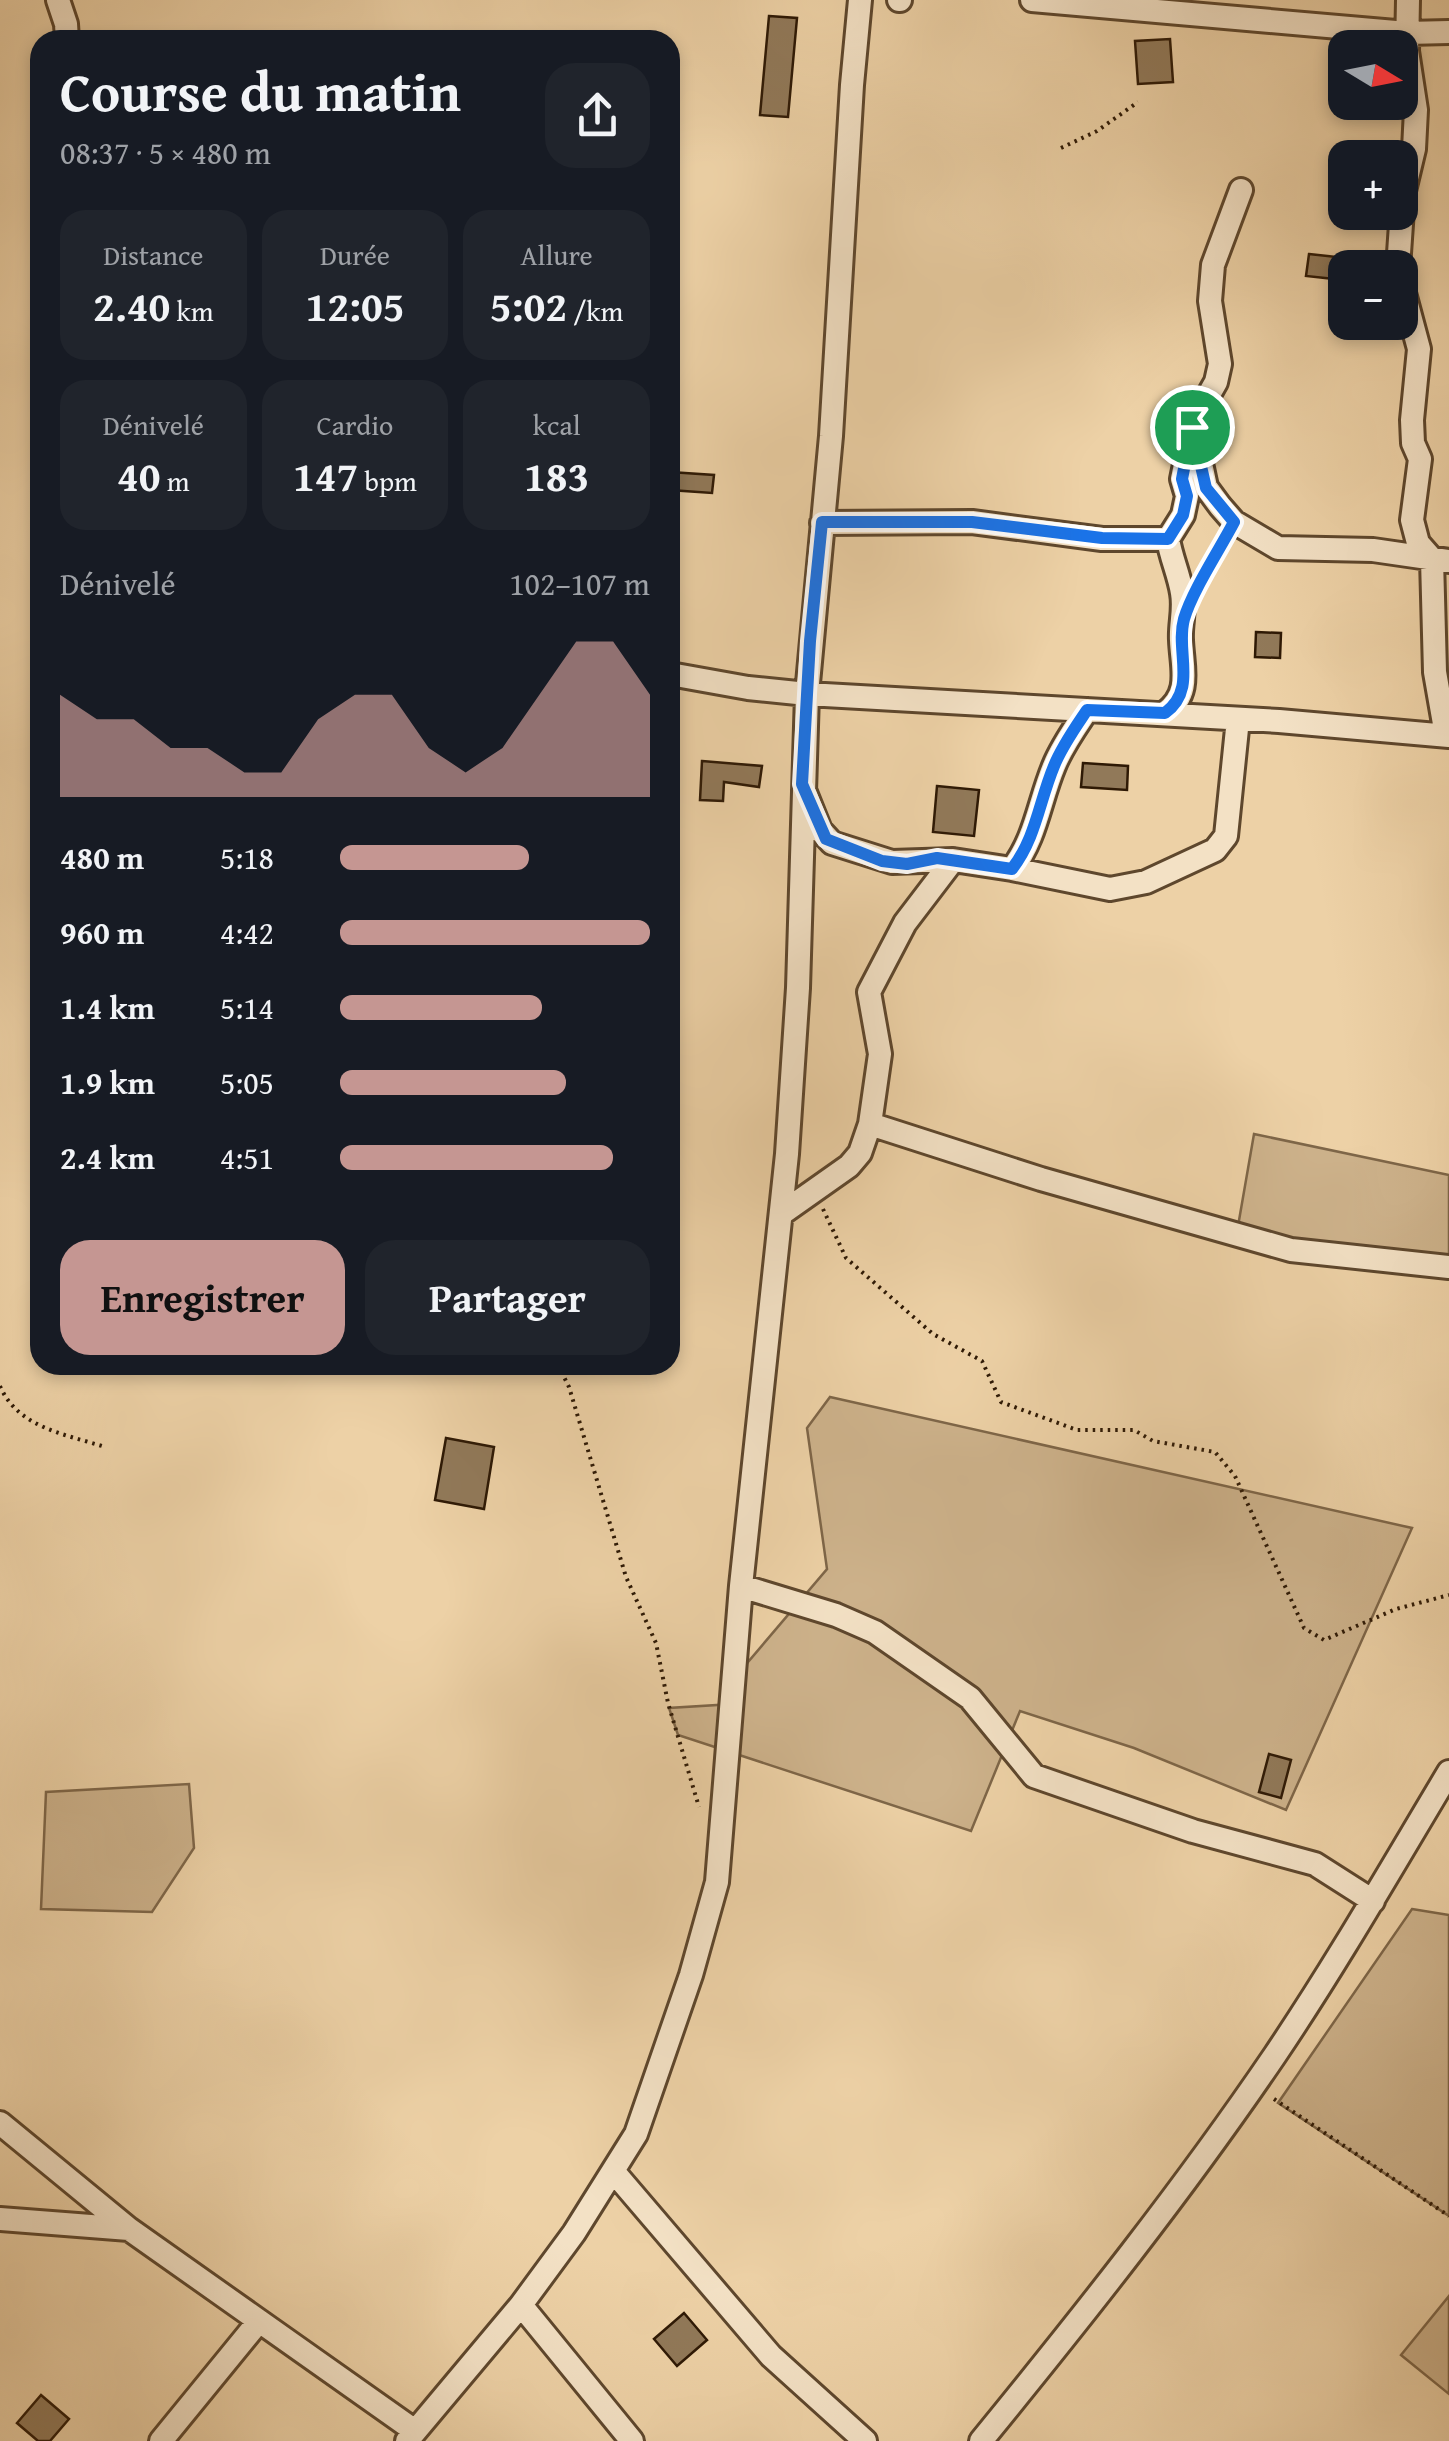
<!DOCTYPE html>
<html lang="fr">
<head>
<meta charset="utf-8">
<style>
	body { margin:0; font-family:"Gentium Book Plus",serif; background:#20242c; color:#f1f3f6; height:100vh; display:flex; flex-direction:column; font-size:38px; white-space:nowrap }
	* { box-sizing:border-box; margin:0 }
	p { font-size:32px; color:#9ea1a6 }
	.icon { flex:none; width:55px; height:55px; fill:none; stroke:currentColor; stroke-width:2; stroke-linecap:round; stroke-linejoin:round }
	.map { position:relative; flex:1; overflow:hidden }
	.side { position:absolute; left:30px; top:30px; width:650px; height:1345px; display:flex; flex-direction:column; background:#171b24; border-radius:30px; box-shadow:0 5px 15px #0003 }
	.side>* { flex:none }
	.needle { width:65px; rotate:100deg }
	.tools { position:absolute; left:1328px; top:30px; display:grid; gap:20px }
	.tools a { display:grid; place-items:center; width:90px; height:90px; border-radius:20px; background:#171b24; box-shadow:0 5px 15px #0003; font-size:50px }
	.pin { position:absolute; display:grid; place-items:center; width:85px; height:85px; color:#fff; margin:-42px; border:5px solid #fff; border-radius:50%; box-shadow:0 2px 10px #0007 }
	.round { display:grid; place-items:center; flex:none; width:105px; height:105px; border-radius:30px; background:#20242c }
	.headline { display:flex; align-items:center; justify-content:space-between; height:170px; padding:0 30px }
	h1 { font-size:55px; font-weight:600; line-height:75px }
	.stats { display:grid; grid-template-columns:repeat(3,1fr); gap:15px; height:170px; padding:10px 30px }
	.stats div { display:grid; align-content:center; border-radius:25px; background:#20242c; text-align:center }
	.stats b { font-size:42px; font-weight:600 }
	.stats small { font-size:28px; font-weight:400 }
	.stats p { font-size:28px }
	.chart { height:280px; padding:20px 30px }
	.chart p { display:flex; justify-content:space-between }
	.chart svg { width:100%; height:180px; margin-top:10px; fill:#c59692; opacity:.7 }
	.action { display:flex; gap:20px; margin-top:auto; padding:20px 30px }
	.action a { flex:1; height:115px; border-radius:30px; background:#c59692; color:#111; font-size:40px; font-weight:600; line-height:115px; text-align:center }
	.action a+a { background:#20242c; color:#f1f3f6 }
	ul { padding:0 30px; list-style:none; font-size:32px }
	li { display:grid; grid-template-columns:160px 120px 1fr; align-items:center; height:75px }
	li i { height:25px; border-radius:12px; background:#c59692 }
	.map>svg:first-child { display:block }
	.green { fill:#cdb28b; stroke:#7e6648; stroke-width:2.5 }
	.building { fill:#917959; stroke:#2e1905; stroke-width:2.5 }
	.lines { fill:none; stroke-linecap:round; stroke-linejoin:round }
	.minor-casing { stroke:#5e472d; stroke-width:28 }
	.path { stroke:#2e1905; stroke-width:4; stroke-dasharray:2.5 5; stroke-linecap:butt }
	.minor { stroke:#f3e1c5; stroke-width:22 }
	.route-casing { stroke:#fff; stroke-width:20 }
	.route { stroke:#1a73e8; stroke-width:12 }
</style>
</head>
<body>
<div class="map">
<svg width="1449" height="2441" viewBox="0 0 1449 2441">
	<rect width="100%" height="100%" fill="#edd1a6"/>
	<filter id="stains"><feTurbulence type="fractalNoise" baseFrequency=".002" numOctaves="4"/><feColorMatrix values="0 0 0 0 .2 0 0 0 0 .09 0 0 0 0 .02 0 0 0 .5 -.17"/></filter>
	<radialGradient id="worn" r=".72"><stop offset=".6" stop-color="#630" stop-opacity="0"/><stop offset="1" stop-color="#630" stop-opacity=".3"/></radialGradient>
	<path class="green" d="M1254 1134 1449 1175V1263L1237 1232Z
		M830 1397 1412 1528 1286 1810 1134 1748 1020 1711 971 1831 678 1735 669 1708 733 1704 737 1675 827 1569 807 1428Z
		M189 1784 194 1848 152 1912 41 1909 46 1792Z
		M1412 1909 1449 1915V2216L1278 2103Z
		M1449 2296V2394L1401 2355Z"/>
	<path class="building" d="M769 16 797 18 788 117 760 115Z
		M1170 39 1173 82 1138 84 1135 41Z
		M1309 254 1346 258 1344 280 1306 276Z
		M670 472 714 475 712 493 670 490Z
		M1256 632 1281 633 1280 658 1255 657Z
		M702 761 762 766 759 787 724 782 723 801 700 800Z
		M1083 763 1128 766 1127 790 1081 787Z
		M937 786 979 790 974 836 933 832Z
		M446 1438 494 1447 484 1509 435 1500Z
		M1269 1754 1291 1760 1281 1798 1259 1792Z
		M684 2313 707 2340 677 2366 654 2339Z
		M41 2395 69 2419 50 2441H38L17 2423Z"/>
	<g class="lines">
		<g class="minor-casing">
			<path id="minor" d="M58 0 66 24 67 40
				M899 0H900
				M1032 0 1407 33 1449 32
				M1398 268 1403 195 1414 149 1416 110 1407 51 1408 0
				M1400 278 1419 349 1412 420 1413 443 1420 459 1412 520 1418 543 1432 559 1435 672 1446 735
				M1196 440 1206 487 1220 506 1234 522 1278 548 1373 550 1449 561
				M822 523 972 522 1102 539H1168
				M670 674 748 688 807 694 1279 721 1449 736
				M1087 710C1075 728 1062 746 1054 766 1039 802 1036 838 1012 869L953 860 905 923 869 992 880 1054 870 1124 1041 1179 1291 1250 1449 1267
				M1165 713C1192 693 1182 668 1181 640 1180 624 1185 610 1182 593 1179 574 1171 558 1168 539L1183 515 1187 496 1182 479 1194 421 1216 382 1220 364 1210 301 1213 265 1241 190
				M804 790 820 830 832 843 892 862 953 860
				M1012 869 1110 889 1146 882 1215 850 1226 836 1238 719
				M781 1214 849 1166 860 1153 870 1124
				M741 1586 836 1615 875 1632 970 1698 1034 1776 1193 1831 1315 1864 1373 1901
				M0 2123 129 2229
				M613 2171 771 2356 865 2441
				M0 2219 129 2229 415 2431
				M521 2305 632 2441
				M161 2441 259 2321
				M407 2441 521 2305 574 2233 636 2134 691 1975 717 1882 741 1586 787 1154 798 988 807 694 831 436 852 85 860 0
				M981 2441C1083 2316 1184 2189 1275 2055 1337 1963 1392 1867 1449 1772"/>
		</g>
		<path class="path" d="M1061 148 1097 131 1138 102
			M1203 582 1224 541
			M823 1209 846 1258 933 1334 982 1361 1001 1402 1077 1430H1134L1153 1441 1215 1452 1235 1476 1304 1628 1324 1640 1396 1609 1449 1595
			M558 1365 569 1387 626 1577 656 1643 668 1703 699 1807
			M0 1386C18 1428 65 1434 105 1447
			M1274 2099 1449 2216"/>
		<use href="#minor" class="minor"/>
	</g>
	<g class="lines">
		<g class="route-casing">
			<path id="route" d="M1192 427 1206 488 1234 522C1220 549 1192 591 1184 619 1175 651 1198 689 1165 713L1087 710C1075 728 1062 746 1054 766 1039 802 1036 838 1012 869L937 858 907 864 882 861 826 839 802 784 810 641 822 522H972L1102 538 1168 539 1183 515 1187 496 1182 479Z"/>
		</g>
		<use href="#route" class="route"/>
	</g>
	<rect width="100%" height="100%" filter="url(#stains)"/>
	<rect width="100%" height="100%" fill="url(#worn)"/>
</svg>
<div class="tools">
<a><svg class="needle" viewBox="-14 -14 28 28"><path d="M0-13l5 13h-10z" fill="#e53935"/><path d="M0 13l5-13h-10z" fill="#9ea1a6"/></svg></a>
<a>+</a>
<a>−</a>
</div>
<div class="pin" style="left:1192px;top:427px;background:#1e9e55"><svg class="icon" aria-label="arrive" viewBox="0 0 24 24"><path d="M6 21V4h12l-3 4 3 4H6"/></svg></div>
<section class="side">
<div class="headline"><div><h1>Course du matin</h1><p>08:37 · 5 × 480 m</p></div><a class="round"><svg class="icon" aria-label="share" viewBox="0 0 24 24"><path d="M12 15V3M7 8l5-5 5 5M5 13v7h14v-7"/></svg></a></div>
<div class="stats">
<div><p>Distance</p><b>2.40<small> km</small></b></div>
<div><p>Durée</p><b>12:05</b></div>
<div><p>Allure</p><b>5:02<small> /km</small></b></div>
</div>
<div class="stats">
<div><p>Dénivelé</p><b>40<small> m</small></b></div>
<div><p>Cardio</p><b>147<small> bpm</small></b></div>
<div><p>kcal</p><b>183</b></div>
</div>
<div class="chart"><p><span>Dénivelé</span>102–107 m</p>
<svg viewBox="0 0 160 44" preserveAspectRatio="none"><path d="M0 44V19L10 25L20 25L30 32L40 32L50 38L60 38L70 25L80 19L90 19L100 32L110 38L120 32L130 19L140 6L150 6L160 19V44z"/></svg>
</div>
<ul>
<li><b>480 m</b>5:18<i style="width:61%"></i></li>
<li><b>960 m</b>4:42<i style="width:100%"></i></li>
<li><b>1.4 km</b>5:14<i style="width:65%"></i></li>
<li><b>1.9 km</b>5:05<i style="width:73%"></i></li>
<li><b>2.4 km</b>4:51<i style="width:88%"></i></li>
</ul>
<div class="action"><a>Enregistrer</a><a>Partager</a></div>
</section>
</div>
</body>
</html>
